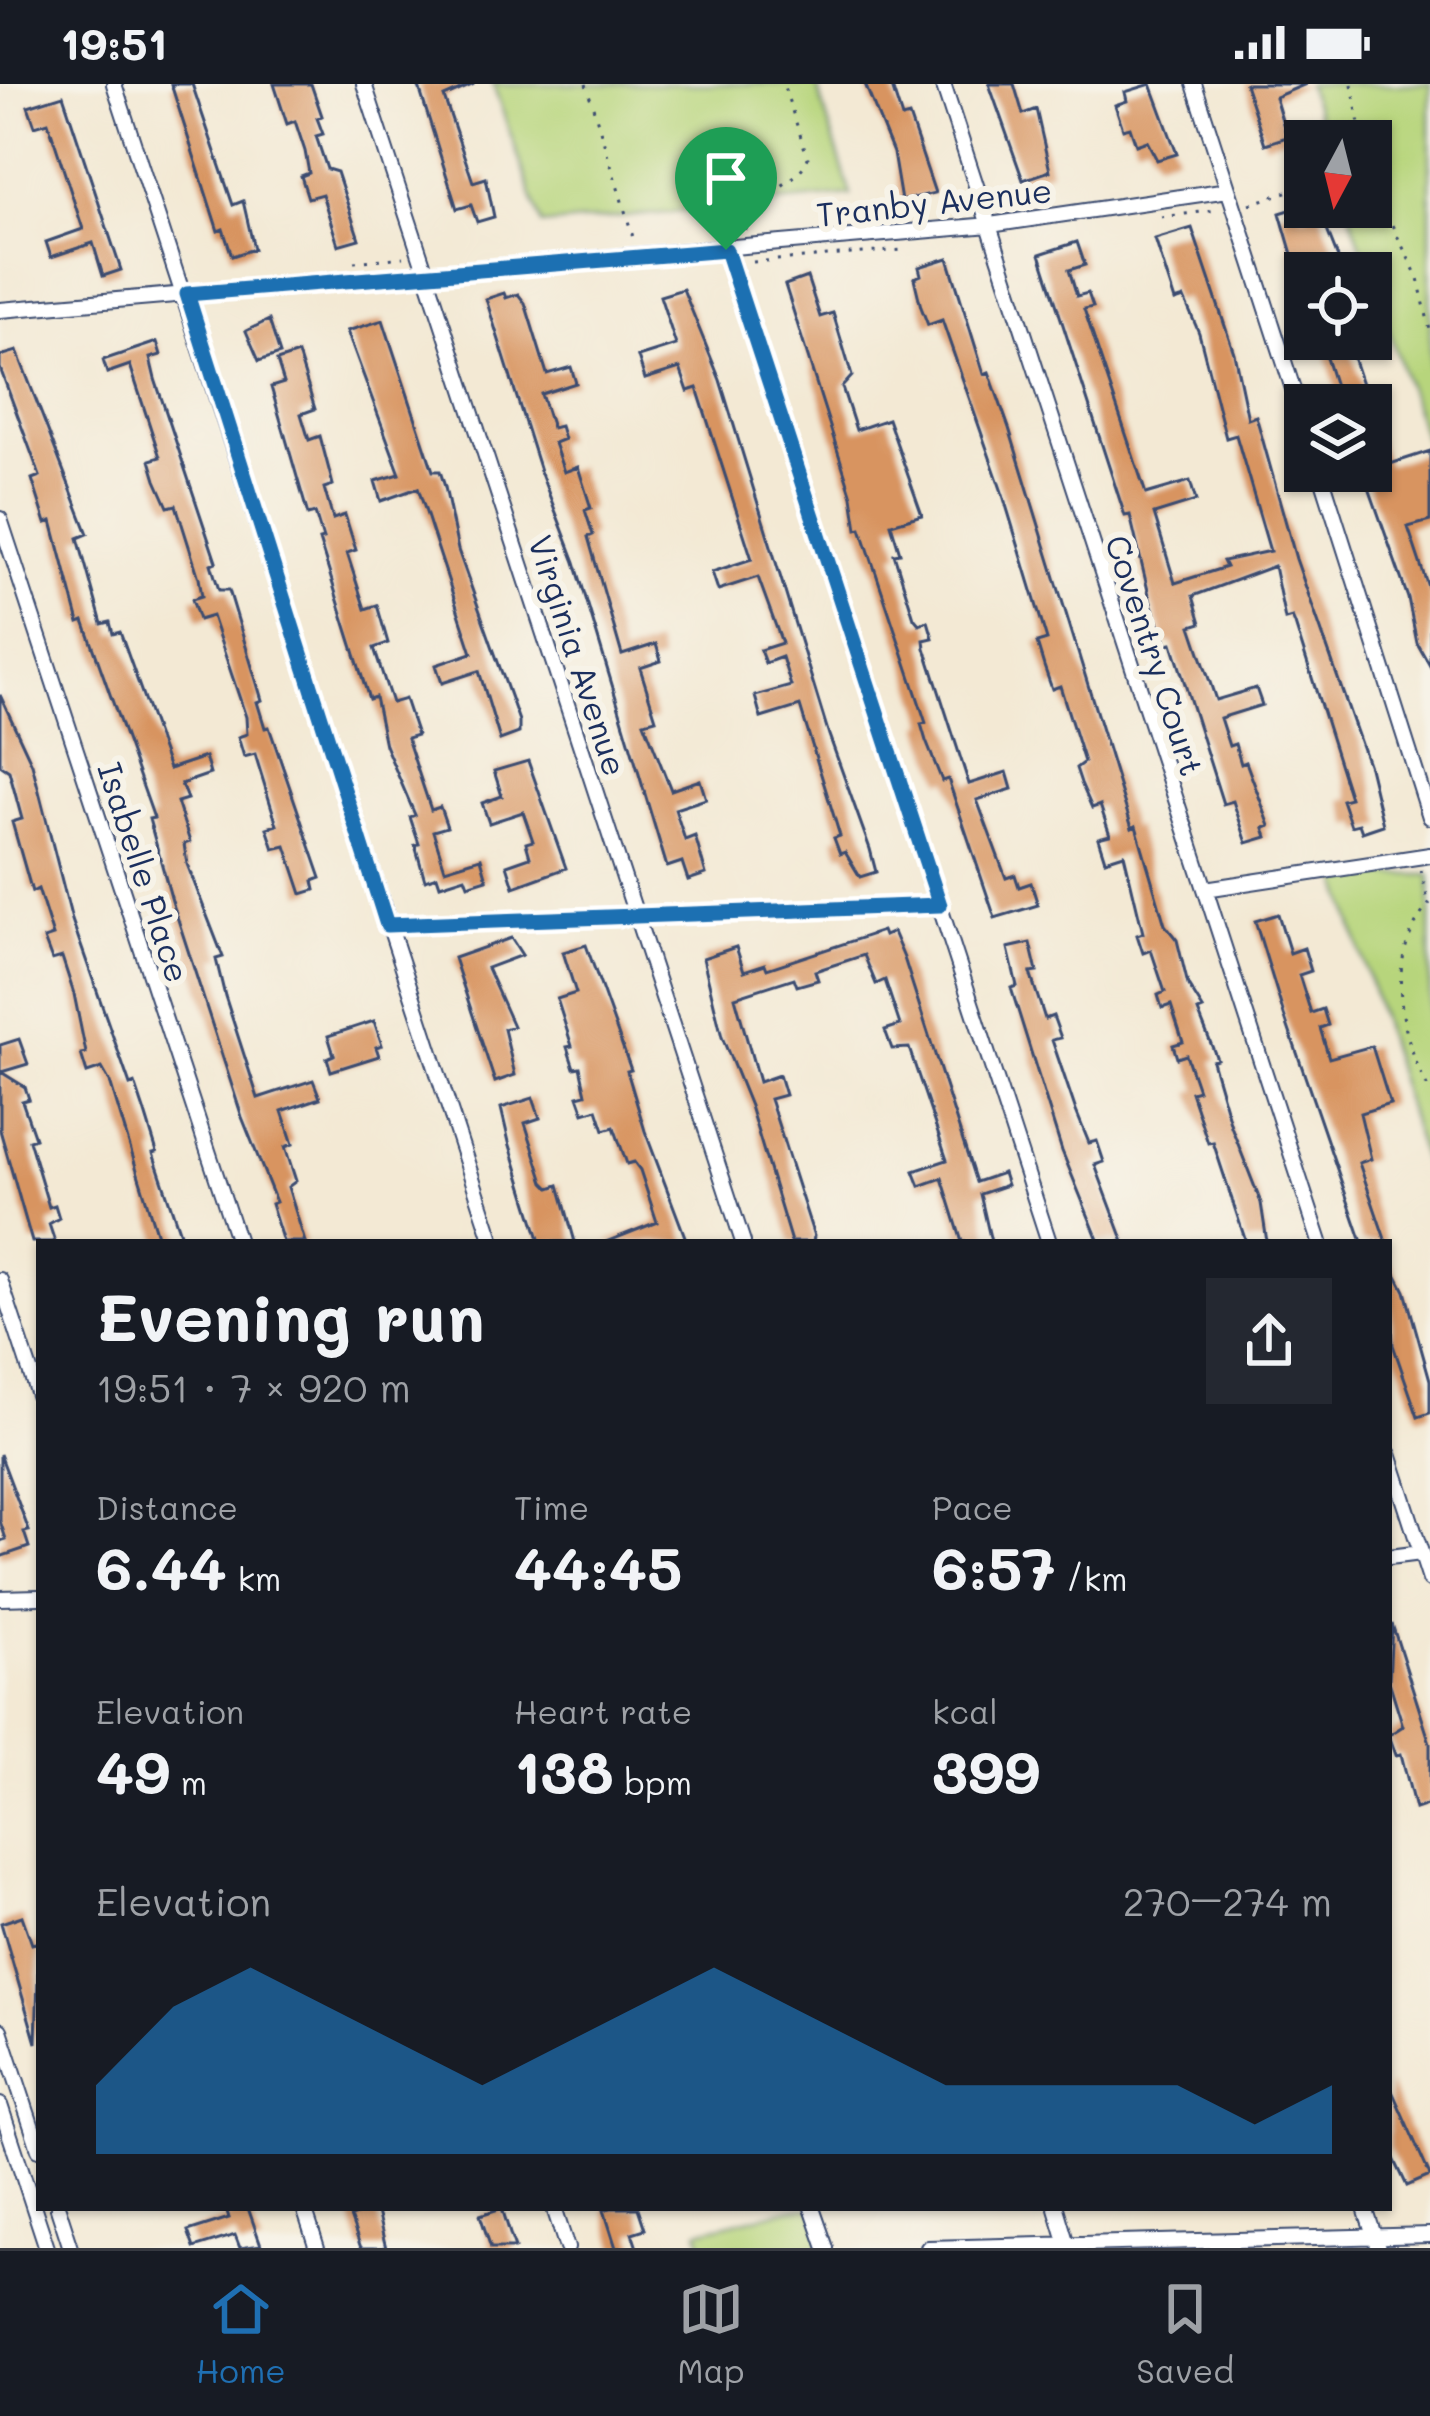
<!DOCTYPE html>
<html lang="en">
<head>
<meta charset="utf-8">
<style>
	body { margin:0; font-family:Mali,sans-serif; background:#242831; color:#f1f3f6; height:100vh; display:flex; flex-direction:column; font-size:45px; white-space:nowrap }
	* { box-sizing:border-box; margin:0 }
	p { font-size:39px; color:#9ea1a6 }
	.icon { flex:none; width:66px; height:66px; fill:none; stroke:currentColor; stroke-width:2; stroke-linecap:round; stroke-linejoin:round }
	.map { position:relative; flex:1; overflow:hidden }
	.details { position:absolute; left:36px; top:1155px; width:1356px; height:972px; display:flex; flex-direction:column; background:#171b24; border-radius:0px; box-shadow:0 3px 9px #0004 }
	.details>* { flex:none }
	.needle { width:78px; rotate:187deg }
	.fabs { position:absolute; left:1284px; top:36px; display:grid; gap:24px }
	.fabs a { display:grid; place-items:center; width:108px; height:108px; border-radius:0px; background:#171b24; box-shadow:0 3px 9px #0004; font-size:60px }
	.pin { position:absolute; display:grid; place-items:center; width:102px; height:102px; color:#fff; margin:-123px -51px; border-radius:50% 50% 50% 0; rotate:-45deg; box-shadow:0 0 12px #0007 }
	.pin .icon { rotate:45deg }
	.round { display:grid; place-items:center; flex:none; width:126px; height:126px; border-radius:0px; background:#242831 }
	.head { display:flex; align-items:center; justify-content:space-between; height:204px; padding:0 60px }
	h1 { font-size:66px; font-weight:800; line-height:90px }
	.metrics { display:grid; grid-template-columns:repeat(3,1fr); gap:18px; height:204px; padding:12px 60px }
	.metrics div { display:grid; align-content:center }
	.metrics b { font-size:60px; font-weight:800 }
	.metrics small { font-size:33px; font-weight:400 }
	.metrics p { font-size:33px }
	.chart { height:336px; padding:24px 60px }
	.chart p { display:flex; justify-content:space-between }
	.chart svg { width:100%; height:216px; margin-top:12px; fill:#1f6fb2; opacity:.7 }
	.status { display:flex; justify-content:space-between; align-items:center; height:84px; padding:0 60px; background:#171b24; direction:ltr }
	.status svg { height:33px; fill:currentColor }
	.menu { display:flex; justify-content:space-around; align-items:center; height:168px; border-top:3px solid #363941; background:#171b24; font-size:33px; color:#9ea1a6 }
	.menu a { display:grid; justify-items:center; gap:6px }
	.menu .current { color:#1f6fb2 }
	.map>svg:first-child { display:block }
	.green { fill:#b7d57b; stroke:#69826c; stroke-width:3 }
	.building { fill:#d89460 }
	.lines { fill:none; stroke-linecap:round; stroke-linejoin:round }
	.minor-casing { stroke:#3b4b70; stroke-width:18 }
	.path { stroke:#3b4b70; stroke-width:3; stroke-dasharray:3 9; stroke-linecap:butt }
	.minor { stroke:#fff; stroke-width:14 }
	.route-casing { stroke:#fff; stroke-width:24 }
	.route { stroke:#1f6fb2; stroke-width:15 }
	.labels { text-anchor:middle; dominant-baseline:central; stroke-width:12; stroke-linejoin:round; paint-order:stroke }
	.street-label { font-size:33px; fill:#1b2f5e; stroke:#f7f3e8 }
</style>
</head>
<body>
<div class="status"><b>19:51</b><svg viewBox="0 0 49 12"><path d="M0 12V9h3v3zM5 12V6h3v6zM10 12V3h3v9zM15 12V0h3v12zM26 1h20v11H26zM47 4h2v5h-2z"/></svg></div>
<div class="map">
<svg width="1430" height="2164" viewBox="0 0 1430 2164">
	<rect width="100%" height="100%" fill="#f7f3e8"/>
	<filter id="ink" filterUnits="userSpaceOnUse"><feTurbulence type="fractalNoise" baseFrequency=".00833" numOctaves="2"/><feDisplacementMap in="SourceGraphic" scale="24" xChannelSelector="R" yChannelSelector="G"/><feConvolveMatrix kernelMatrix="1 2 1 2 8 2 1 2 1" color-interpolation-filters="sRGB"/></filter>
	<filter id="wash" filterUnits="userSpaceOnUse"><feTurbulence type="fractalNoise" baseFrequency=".004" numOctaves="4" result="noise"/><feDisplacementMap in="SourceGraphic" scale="48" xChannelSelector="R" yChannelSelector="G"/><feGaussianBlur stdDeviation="2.7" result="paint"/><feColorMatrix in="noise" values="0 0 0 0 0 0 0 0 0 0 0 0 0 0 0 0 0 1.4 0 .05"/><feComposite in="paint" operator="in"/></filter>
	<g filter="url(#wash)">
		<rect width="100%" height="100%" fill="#f3e9d4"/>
		<path class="green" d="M493 0H816L851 111 542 141Z
			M1307 0H1430V370L1348 123H1371V57H1326Z
			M1338 790 1430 791V1098L1342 806Z
			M792 2124H812L826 2164H704L698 2147Z"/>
		<g id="blocks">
			<path class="building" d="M171 0H192L233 121 243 117 254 165 232 172 223 145 218 147Z
				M274 0H311L322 32 317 34 323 50 316 52 327 85 337 88 359 155 338 161 322 110 308 114 301 92 309 89 305 67 295 37 287 40Z
				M418 0H474L444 13 473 98 486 94 494 133 477 138 471 121 457 125Z
				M865 0H891L902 34 909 32 935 109 901 117 893 69Z
				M989 0H1014L1023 30 1036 25 1050 87 1023 96Z
				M1151 0 1177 70 1157 76 1147 57 1136 61 1130 43 1123 45 1115 21 1127 17 1125 8Z
				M1245 0H1306L1275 13 1287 53 1265 60Z
				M63 11 121 186 103 192 93 159 51 173 46 158 83 145 48 38 35 42 28 22Z
				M1299 123 1302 132 1319 126 1344 189 1297 187 1280 129Z
				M1192 144 1234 269 1248 335 1256 332 1296 475 1369 683 1383 741 1362 748 1359 740 1351 742 1342 716 1350 714 1295 540 1292 533 1285 535 1274 482 1193 512 1201 539 1191 542 1216 616 1256 604 1262 621 1220 634 1229 662 1235 660 1241 680 1246 678 1270 742 1264 744 1267 753 1247 759 1233 717 1223 720 1172 559 1167 560 1151 519 1130 431 1125 432 1040 170 1077 158 1085 181 1069 186 1077 212 1088 209 1093 223 1084 225 1146 410 1190 397 1196 417 1154 430 1175 499 1226 483 1223 477 1270 467 1236 351 1226 354 1199 249 1184 214 1175 217 1155 155Z
				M948 174 984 290 989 288 1009 344 1132 744 1136 742 1165 841 1177 856 1188 901 1203 925 1198 927 1217 975 1212 977 1231 1042 1261 1119 1267 1158H1246L1213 1058 1208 1059 1191 1008 1198 1006 1186 971 1177 974 1173 961 1183 958 1171 921 1162 924 1158 911 1165 908 1151 866 1143 869 1137 851 1143 849 1124 770 1105 776 1098 754 1110 751 1100 721 1092 724 1081 699 1076 684 1084 678 1060 602 1052 605 1044 582 1037 559 1047 556 1003 411 942 236 928 241 921 223 914 194 921 191 919 183Z
				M807 193 820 233 833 229 852 292 842 303 856 346 888 335 922 431 891 440 900 469 894 470 914 534 919 540 928 537 933 554 924 556 925 564 969 700 1007 688 1012 705 977 716 1006 794 1015 791 1019 803 1031 799 1038 821 995 834 948 695 942 697 926 657 921 640 926 639 861 444 857 445 852 412 785 201Z
				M683 205 720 296 829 651 870 765 876 788 860 793 845 768 840 770 834 754 840 752 800 622 761 634 755 612 791 602 782 573 765 579 760 566 782 559 758 493 718 506 712 488 752 475 697 304 688 307 680 284 645 295 638 273 676 261 660 212Z
				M504 209 506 214 518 210 525 219 547 290 571 283 576 299 541 310 552 344 560 342 564 355 554 359 564 388 578 383 591 424 585 426 593 451 588 453 622 571 656 560 661 577 640 584 656 635 644 638 671 706 700 696 706 715 675 725 685 756 695 752 706 790 688 796 682 778 667 783 575 478 540 387 486 215Z
				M269 236 280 270 259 277 246 247Z
				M383 236 433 387H440L445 403 458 466 519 637V649L500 656 479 587 442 599 436 581 472 569 418 404 381 417 375 397 400 390 347 247Z
				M1320 255H1347L1366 312 1341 321Z
				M157 258 161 271 150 274 155 295 216 478 211 480 219 506H229L262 616 257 618 265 644 269 643 321 794 313 797 315 806 302 810 286 762 274 765 267 744 277 741 255 670 244 673 238 653 247 650 246 633 212 532 199 536 192 515 202 512 199 494 176 421 168 423 156 396 150 376 160 373 130 281 107 289 103 276Z
				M17 267 88 450 78 454 102 540 110 538 113 550 120 548 169 685 205 673 210 690 181 700 187 715 177 718 190 758 184 760 187 780 223 873 216 875 225 912 258 1014 313 996 320 1014 282 1027 293 1060 285 1063 296 1097 288 1103 305 1158H283L271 1120 276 1118 242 1033 172 817 149 735 154 734 84 537 79 539 52 437 46 439 32 395 40 392 0 284V272Z
				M298 270 315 325 301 330 309 356 320 352 333 401 324 404 333 435 345 431 356 466 347 469 365 525 377 521 388 559 374 564 392 619 405 615 417 651 407 654 431 726 440 723 447 743 433 747 445 785 481 774 487 795 468 801 465 793 440 801 437 792 425 796 415 761 419 760 410 733 415 731 385 661 375 613 369 615 319 456 323 455 315 429 308 431 271 303 284 299 277 277Z
				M1374 340 1387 381 1430 367V437L1408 443 1430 509V582L1417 559 1408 514 1363 387H1371Z
				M0 611 32 680 72 836 130 1001 135 999 145 1029 157 1068 153 1069 183 1158H159L110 998 102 984 87 989 81 970 86 969 74 910 62 873 52 876 44 855 53 852 38 805 32 808 12 738 22 735 9 687 0 681Z
				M528 677 566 784 514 803 507 781 530 773 526 759 533 757 523 728 489 739 482 719 502 712 494 687Z
				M1278 830 1290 869 1304 864 1311 887 1299 891 1311 929 1323 925 1328 941 1320 944 1329 974 1372 962 1390 1020 1360 1029 1371 1075 1359 1079 1386 1158H1362L1284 931 1255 837Z
				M882 847 884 852 893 848 904 874 976 1098 1003 1089 1007 1101 980 1110 991 1158H962L942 1094 920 1102 914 1087 947 1076 909 964 892 965 885 946 900 941 885 896 876 900 864 871 815 887 818 896 797 902 794 894 735 913 759 998 779 991 785 1011 770 1015 814 1152 813 1158H791L750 1022 722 953 703 874 736 863 744 887 765 880 767 885Z
				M511 854 522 871 487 884 513 942 504 945 515 991 495 998 454 874Z
				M1030 859 1037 888 1030 889 1045 935 1053 932 1061 954 1052 956 1076 1027 1089 1059 1097 1057 1104 1078 1095 1081 1124 1158H1099L1062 1067 1011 904 1017 902 1008 864Z
				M586 861 631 986 627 987 645 1047 687 1158H606L657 1138 640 1086 634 1078 627 1080 614 1043 604 1046 597 1025 584 1029 578 1012 586 1010 580 983 574 984 567 963 572 962 557 915 576 909 563 868Z
				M374 937 382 961 376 963 379 972 331 987 327 974 334 971 328 952Z
				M19 955 28 980 1 988 25 1003 29 1015 22 1017 35 1054 29 1056 49 1123 55 1121 59 1134 49 1140 55 1158H32L0 1046V961Z
				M533 1014 540 1034 525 1039 544 1098 550 1104 559 1101 575 1158H540L509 1058 501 1024Z
				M1389 1176 1405 1207 1430 1296V1329L1418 1333 1393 1261Z
				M0 1370 29 1447 24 1448 29 1463 0 1473V1457L6 1455 0 1437Z
				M1392 1540 1430 1659V1720L1415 1725 1401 1670 1396 1671 1389 1651 1403 1642 1389 1597Z
				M22 1832 32 1860 39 1858 36 1959 1 1839Z
				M1389 2000 1430 2092 1407 2102 1389 2064Z
				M226 2124H248L261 2161 240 2164 235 2151 194 2164 188 2147 229 2134Z
				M353 2124H376L386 2164H361L350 2133 356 2131Z
				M502 2124 511 2153 515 2164H491L480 2131Z
				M611 2124H638L645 2145 632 2149 637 2164H616L604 2126Z"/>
		</g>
	</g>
	<g filter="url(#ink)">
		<use href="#blocks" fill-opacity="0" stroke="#3b4b70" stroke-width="3"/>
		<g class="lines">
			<g class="minor-casing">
				<path id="minor" d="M114 0 493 1158
					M364 0 743 1158
					M943 0 1320 1158
					M1194 0 1305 342
					M726 166 1049 1158
					M0 226 990 141 1228 106
					M1320 387 1430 733
					M0 435 238 1158
					M1205 805 1430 771
					M387 841 940 821
					M0 1196 39 1314
					M1389 1370 1430 1496
					M1389 1473 1421 1469
					M0 1514 39 1513
					M0 1946 39 2065
					M0 2021 47 2164
					M58 2124 71 2164
					M304 2124 317 2164
					M554 2124 567 2164
					M812 2124 826 2164
					M1056 2124 1068 2164
					M1365 2124 1378 2164
					M928 2164 1430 2151"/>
			</g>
			<path class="path" d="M586 0 633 153
				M1352 0 1362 57
				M1371 98 1418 194 1430 246
				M1250 120 1305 102
				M1161 133 1217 126
				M746 146C750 108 795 105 808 74L783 0
				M354 178 404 173
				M753 178 902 166
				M1421 786 1428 817
				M1430 819C1383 874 1399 949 1430 1008"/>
			<use href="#minor" class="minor"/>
		</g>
	</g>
	<g class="lines" filter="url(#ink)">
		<g class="route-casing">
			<path id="route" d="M726 166 940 821 387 841 187 210Z"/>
		</g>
		<use href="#route" class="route"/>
	</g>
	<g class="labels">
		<g class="street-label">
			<text transform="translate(934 117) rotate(-6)">Tranby Avenue</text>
			<text transform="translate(579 571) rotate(72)">Virginia Avenue</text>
			<text transform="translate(1156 571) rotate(72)">Coventry Court</text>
			<text transform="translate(145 788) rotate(72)">Isabelle Place</text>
		</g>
	</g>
</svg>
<div class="fabs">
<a><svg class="needle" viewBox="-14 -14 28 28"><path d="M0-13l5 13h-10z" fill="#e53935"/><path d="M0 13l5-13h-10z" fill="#9ea1a6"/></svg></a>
<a><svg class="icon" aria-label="locate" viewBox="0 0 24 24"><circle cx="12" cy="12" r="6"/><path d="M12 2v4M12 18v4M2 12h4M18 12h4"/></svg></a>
<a><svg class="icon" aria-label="layers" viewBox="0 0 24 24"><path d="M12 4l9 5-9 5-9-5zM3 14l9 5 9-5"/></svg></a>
</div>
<div class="pin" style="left:726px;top:166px;background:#1e9e55"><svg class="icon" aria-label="arrive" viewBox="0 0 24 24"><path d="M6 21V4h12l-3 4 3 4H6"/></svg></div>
<section class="details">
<div class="head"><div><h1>Evening run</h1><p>19:51 · 7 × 920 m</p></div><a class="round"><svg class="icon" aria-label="share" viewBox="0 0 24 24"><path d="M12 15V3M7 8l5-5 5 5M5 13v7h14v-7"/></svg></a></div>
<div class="metrics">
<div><p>Distance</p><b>6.44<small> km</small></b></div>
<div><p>Time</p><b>44:45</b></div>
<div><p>Pace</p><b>6:57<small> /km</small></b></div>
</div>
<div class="metrics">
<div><p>Elevation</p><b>49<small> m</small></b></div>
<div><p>Heart rate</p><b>138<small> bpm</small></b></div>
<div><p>kcal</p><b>399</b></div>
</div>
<div class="chart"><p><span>Elevation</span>270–274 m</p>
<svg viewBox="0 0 160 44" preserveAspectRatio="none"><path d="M0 44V30L10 14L20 6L30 14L40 22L50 30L60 22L70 14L80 6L90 14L100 22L110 30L120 30L130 30L140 30L150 38L160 30V44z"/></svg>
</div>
</section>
</div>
<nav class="menu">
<a class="current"><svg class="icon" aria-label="home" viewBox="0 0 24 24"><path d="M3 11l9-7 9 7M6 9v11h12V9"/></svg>Home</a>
<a><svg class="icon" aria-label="map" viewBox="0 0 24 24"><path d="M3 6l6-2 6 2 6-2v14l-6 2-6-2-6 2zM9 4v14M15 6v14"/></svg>Map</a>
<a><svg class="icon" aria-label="saved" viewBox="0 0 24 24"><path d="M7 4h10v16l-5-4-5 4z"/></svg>Saved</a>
</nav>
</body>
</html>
